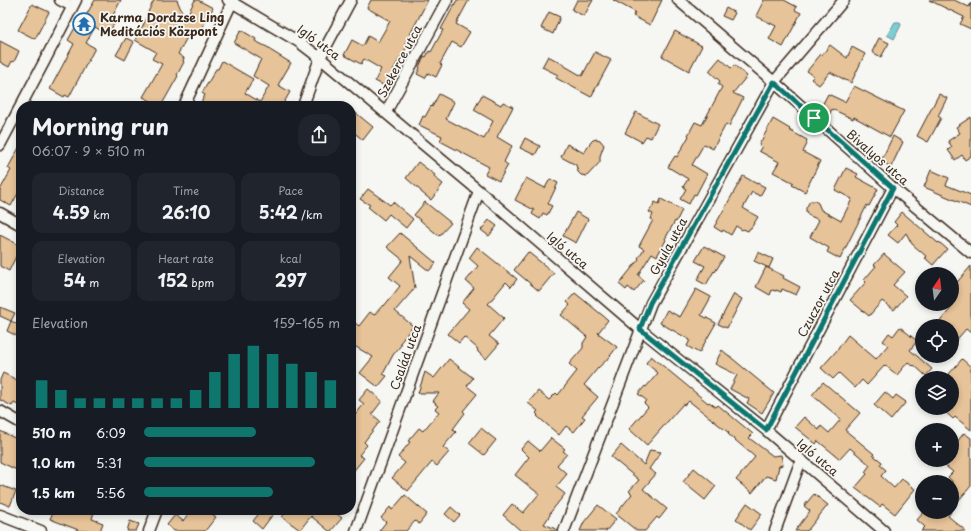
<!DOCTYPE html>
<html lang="en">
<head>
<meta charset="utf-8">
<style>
	body { margin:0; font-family:"Playpen Sans",sans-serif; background:#20242c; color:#f1f3f6; height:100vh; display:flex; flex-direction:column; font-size:15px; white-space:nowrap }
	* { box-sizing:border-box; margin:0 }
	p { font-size:13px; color:#9ea1a6 }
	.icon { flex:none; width:22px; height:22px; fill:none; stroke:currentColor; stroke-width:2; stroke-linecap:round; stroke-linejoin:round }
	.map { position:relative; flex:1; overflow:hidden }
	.drawer { position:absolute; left:16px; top:101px; width:340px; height:414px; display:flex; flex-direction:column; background:#171b24; border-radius:16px; box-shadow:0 2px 6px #0003 }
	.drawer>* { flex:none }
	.needle { width:26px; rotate:14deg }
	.buttons { position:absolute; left:915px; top:267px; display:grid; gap:8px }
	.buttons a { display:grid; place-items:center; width:44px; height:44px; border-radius:50%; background:#171b24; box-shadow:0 2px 6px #0003; font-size:20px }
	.pin { position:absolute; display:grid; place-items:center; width:34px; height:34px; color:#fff; margin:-17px; border:2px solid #fff; border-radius:50%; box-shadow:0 1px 4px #0007 }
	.round { display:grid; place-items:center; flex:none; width:42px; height:42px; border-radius:16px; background:#20242c }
	.summary { display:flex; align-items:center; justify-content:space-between; height:68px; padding:0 16px }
	h1 { font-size:22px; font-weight:700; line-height:30px }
	.metrics { display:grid; grid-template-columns:repeat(3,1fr); gap:6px; height:68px; padding:4px 16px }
	.metrics div { display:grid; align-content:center; border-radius:10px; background:#20242c; text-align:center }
	.metrics b { font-size:17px; font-weight:700 }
	.metrics small { font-size:11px; font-weight:400 }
	.metrics p { font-size:11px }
	.chart { height:112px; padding:8px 16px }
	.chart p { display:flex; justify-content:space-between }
	.chart svg { width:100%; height:72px; margin-top:4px; stroke:#0f766e; stroke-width:6 }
	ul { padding:0 16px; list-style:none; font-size:13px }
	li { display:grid; grid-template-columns:64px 48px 1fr; align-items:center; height:30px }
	li i { height:10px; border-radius:5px; background:#0f766e }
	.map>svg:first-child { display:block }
	.water { fill:#7ccdd5; stroke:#628c8c }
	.building { fill:#e6c398; stroke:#3b2a1e }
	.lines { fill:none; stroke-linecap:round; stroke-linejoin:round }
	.minor-casing { stroke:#3b2a1e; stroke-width:13 }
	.minor { stroke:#f6f6f2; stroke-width:10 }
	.route-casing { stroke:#fff; stroke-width:8 }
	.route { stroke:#0f766e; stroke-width:5 }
	.labels { text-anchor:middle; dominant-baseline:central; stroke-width:3.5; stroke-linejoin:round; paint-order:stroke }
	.poi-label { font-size:12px; font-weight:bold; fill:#3b2a1e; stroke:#f6f6f2; text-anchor:start }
	.street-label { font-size:12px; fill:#3b2a1e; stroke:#f6f6f2 }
</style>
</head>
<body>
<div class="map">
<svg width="971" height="531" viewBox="0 0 971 531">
	<rect width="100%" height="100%" fill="#f6f6f2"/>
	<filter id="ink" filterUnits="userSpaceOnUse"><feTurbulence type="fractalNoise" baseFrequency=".025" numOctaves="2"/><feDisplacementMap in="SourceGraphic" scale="8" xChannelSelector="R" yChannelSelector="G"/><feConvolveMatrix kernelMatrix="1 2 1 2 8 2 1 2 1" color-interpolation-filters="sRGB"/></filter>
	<g filter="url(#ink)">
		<path class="water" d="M895 22H900L901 25 894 39 887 35Z"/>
		<path class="building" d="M95 0H121L111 19 115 22 108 35 95 27 86 43 95 48 69 97 65 95 64 97 50 89 74 44 68 40 76 26 79 27Z
			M154 0H177L185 19 195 0H198L213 8 200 32 192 28 178 54 184 58 183 61 184 62 177 75 178 76 161 106H149L151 101 143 97 162 64 152 59 156 52 135 40 142 26H143L149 10Z
			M371 0H428L405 44 408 45 393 70 397 72 389 88 375 81 381 69 364 59 361 64 344 55 352 40 363 46 368 36 378 42 390 21 367 8Z
			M457 0H469L456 24 470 32 461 47 452 42 440 64 442 65 436 77 428 73 425 78 417 74 420 68 419 67 424 56 426 57 429 51 431 52 443 30 441 29Z
			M577 0H593L584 16 572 10Z
			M613 0H662L650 25 633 16 635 12Z
			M764 0H784L797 7 795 10 801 13 783 47 769 39 776 26 756 16Z
			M929 0H954L969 7 971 3V29L960 24 964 17Z
			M32 4 49 12 35 39 18 30Z
			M726 8 735 13 731 20 722 16Z
			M549 12 560 17 553 34 541 28Z
			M241 30 256 39 255 41 271 49 270 50 291 63 278 85 290 92 282 106H199L205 95 202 93 216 69H218L222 61 253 79 245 93 260 102 269 86 253 76 261 59 234 43Z
			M675 31 702 46 689 71 662 56Z
			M126 38 134 42 125 60 116 55Z
			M879 38 889 43 881 57 872 52Z
			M0 41 19 51 14 62 12 61 9 67 0 62Z
			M830 45 847 58 852 47 865 54 851 83 830 72 819 85 811 79 814 76 807 71 821 54 822 55Z
			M595 52 611 60 591 97 556 78 558 75 542 67 548 56 563 64V65L582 76Z
			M720 58 731 68 734 65 747 76 733 93 743 98 729 126 726 124 713 149 704 144 692 165 707 174 696 195 694 194 689 204 680 199 686 189 683 187 688 179 668 167 675 156 677 157 689 136 688 135 695 122 702 125 722 87 718 84 720 81 709 71Z
			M854 86 904 111 890 137 854 117 853 119 832 109 829 115 820 109 828 94 845 102Z
			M439 94 454 102 446 119 484 139 493 121 474 110 482 95 501 105 503 102 513 107 497 137 512 146 504 162 508 165 499 181 485 174 489 167 440 141 442 136 419 125 423 116 425 117 431 106 432 107Z
			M939 94 947 98 938 116 941 118 928 142 917 136Z
			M351 109 373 127 363 140 351 130Z
			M636 112 658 124 651 138 646 136 642 142 625 133Z
			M971 117V156L965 160 962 155 955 160 948 150 952 147 948 141 960 133 956 127Z
			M773 119 790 129 789 130 807 140 806 143 807 144 803 152 820 161 805 192 792 185 794 183 773 172 779 162 759 151 762 146 759 145Z
			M893 136 903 142 891 167 881 161Z
			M525 138 540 146 535 155 520 148Z
			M597 139 600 140 604 145 600 156V162L587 176 581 175 578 172 576 165 561 157 567 144 584 153 591 142 593 140Z
			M21 144V188L11 206 0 200V190L11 170 8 168Z
			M418 162 435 175 434 177 443 184 431 200 421 192V191L406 178Z
			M846 168 858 174 856 177 878 189 869 206 867 205 840 259 827 252 829 248 810 237 819 220 808 215 806 211V208L810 201H815L818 203 821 210 841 221 852 199 835 190Z
			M931 170 949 178 946 185 971 195V207L924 187Z
			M743 176 757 184V183L765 187 760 196 752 192 743 208 758 217 751 228H750L748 231 743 229 742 230 736 226 731 235 723 230 722 232 714 227Z
			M526 178 545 188 550 179 558 183 548 204 552 206 547 215 543 213 540 219 532 214 534 210 515 200Z
			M368 189 390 205 393 202 413 219 406 228 389 214 384 220 368 207 370 205 360 199Z
			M661 199 682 210 676 222 675 221 665 239 666 240 657 256 652 253 638 275 644 280 634 292 628 287 626 290 619 284 639 259 638 258 644 249 639 246 653 220 651 219 653 214 649 212 655 202 659 204Z
			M425 202 451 223 439 236 414 215Z
			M576 212 588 219 576 243 563 236Z
			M902 212 938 243 939 242 947 249 933 265 925 258 927 257 912 244 906 233 898 243 888 235 897 225 894 222Z
			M489 220 497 226 489 236 481 230Z
			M400 233 436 263 429 271 410 256 415 288 395 311 413 326 400 343 402 344 393 355 383 374 387 376 378 387 360 373 373 357 351 344V320L359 326 370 312 374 315 383 305 384 306 400 286 389 277 403 260 387 247Z
			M0 235 21 246 9 271 0 266Z
			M704 246 724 257 715 272 714 271 706 285 697 280 705 266 695 261Z
			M477 247 517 279 511 287 506 282 488 304 504 318 489 336 499 344 486 359 478 352 477 348 464 337 459 343 448 334 469 309 462 303 474 288 466 281 478 266 469 258Z
			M528 252 554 273 539 291 514 270Z
			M758 252 773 259 769 268 754 261Z
			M884 254 905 272 893 285 906 296 894 310 882 301 869 316 850 300 866 282 864 280 876 266 874 265Z
			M971 266V333L966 329 952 345V326H936L952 307V288Z
			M766 267 784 276 783 278 800 287 796 295 782 289 781 292 776 290V291L772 290 770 295 756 287Z
			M696 289 711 297 701 315 716 323 699 353 687 346 690 340 660 323 667 310 680 317Z
			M575 293 607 319 608 320 598 333 617 347 610 356H611L598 368 584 385 598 397 582 416 585 418 574 432 566 426 559 435 537 416 538 415 536 413 538 411 528 403 538 391 549 400 556 393 558 395 577 371 569 364 583 348V343L587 337 561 315 570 305 567 302Z
			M734 294 742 299 727 328 718 324Z
			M0 307 15 313 11 321 0 316Z
			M11 321 21 326V338L7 331Z
			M900 327 917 341 910 350 932 369 926 376 914 365 913 366 908 362 897 375 885 365 867 385 862 380 855 388 839 373 833 379 821 368 839 348V347L848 335 876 359 888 345 883 341 889 333 893 336Z
			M722 350 774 393 762 413 747 403 749 399 730 389 737 375 715 364Z
			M651 356 708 403 709 402 716 407 718 405 741 424 753 434 749 438 773 456 781 455 783 465 779 466 776 479 766 476 752 493 736 480 755 457 728 434 729 433 689 401 685 405 683 404 647 445 629 429 648 407 644 403 646 400 638 394 645 386 646 387 658 373 646 363Z
			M449 359 473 378 467 386 477 394 463 411 465 413 453 429 456 432 443 447 449 452 437 466 432 462 408 491 392 478 405 463 398 457 410 442 408 441 419 428 423 431 439 412 435 409 438 406 435 404 436 403 433 401 439 393H418L425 372 434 378Z
			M962 359 971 367V430L955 417 953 419 941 408H952V377L949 374Z
			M3 373 21 382V399L18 405 14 403 12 406 0 400V380Z
			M823 382 860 413 845 430 874 454 873 455 882 462 880 465 886 470 881 476 894 488 902 479 915 489 895 514 882 504 880 507 855 488 867 474 865 472 870 465 850 448 840 459 818 441 816 444 795 427 804 417 819 430 821 426 829 433 841 419 812 395Z
			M368 389 382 401 372 414 380 421 364 442 367 445 359 455 364 458 351 474V420L364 404 359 400Z
			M885 392 893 399 896 395 906 402 891 420 874 405Z
			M481 428 496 440 484 455 469 443Z
			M0 431 21 441V472L0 462Z
			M964 433 971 438V486L952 508V481L948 477 953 472 938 460H952V448Z
			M551 438 565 449 563 451 567 454 557 465 567 474 556 487 565 494 550 513V515L544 524 558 530V531H521L503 515 512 504 523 513 539 494 515 475 529 457 521 449 528 441 540 451Z
			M621 445 644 465 650 450 661 452 649 469 656 474 643 489 667 509 659 519 657 517 645 531H637L616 514 632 494 629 491 639 480 611 457Z
			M694 468 716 486 705 500 683 482Z
			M0 485 16 491 10 506 0 502Z
			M814 494 828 505 807 531H795L810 511 804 506Z
			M405 495 427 514 419 524 415 521 406 531H379L386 522 381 518 390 507 392 510Z
			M747 503 762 514 750 530 736 519Z
			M598 505 616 519 606 531H580L584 522Z
			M451 507 460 515 454 522 445 514Z
			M54 510H70L78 513 79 510H89L94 512 92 519 103 523 100 531H81L50 519Z
			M191 510H207L216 517 205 531H174L167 525 175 515 183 521Z
			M262 510H276L262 529 253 521Z
			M288 510H332L342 518 331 531H329L311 516 300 530 282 517Z
			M924 512H951L948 516 966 531H921L925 527 917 520Z
			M130 521 139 524 136 531H127Z"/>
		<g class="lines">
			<g class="minor-casing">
				<path id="minor" d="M60 0 72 6
					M228 0 299 42 320 58 479 191 640 329 766 430 884 531
					M678 0 774 82 893 188 971 253
					M184 106 233 0
					M303 106 320 58 351 0
					M386 112 447 0
					M0 145 44 62 76 0
					M0 213 21 225
					M0 411 21 423
					M766 430 893 188
					M0 515 41 531
					M149 531 157 510
					M356 531 479 191
					M564 531 651 303 774 82 844 0
					M775 531 801 460"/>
			</g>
			<use href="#minor" class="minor"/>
		</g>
	</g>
	<g class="lines" filter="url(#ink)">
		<g class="route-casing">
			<path id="route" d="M774 82 893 188 766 430 640 329 650 303Z"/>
		</g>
		<use href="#route" class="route"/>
	</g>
	<defs>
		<g id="temple-ring" transform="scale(1.15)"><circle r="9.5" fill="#f6f6f2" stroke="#1f6fb2" stroke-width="1.5"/><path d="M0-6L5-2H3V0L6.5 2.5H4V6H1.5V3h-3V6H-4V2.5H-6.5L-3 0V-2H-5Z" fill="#1f6fb2"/></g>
	</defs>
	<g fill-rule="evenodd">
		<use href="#temple-ring" x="84" y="24"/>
	</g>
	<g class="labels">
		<g class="poi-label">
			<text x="100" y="17">Karma Dordzse Ling<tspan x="100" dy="14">Meditációs Központ</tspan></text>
		</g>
		<g class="street-label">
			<text transform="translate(319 42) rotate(36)">Igló utca</text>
			<text transform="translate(399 61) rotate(-62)">Szekerce utca</text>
			<text transform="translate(878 157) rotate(41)">Bivalyos utca</text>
			<text transform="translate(668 246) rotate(-61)">Gyula utca</text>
			<text transform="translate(568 250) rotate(40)">Igló utca</text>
			<text transform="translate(818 303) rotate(-62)">Czuczor utca</text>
			<text transform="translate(405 357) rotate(-70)">Család utca</text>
			<text transform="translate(818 457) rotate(40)">Igló utca</text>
		</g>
	</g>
</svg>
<div class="buttons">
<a><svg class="needle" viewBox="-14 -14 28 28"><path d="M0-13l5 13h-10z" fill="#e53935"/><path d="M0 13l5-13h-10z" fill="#9ea1a6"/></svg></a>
<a><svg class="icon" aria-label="locate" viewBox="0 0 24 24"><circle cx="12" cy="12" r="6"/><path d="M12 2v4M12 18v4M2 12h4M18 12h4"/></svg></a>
<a><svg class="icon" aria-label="layers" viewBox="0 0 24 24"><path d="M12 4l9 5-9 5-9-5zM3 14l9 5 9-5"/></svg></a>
<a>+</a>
<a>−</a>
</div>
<div class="pin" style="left:814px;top:118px;background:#1e9e55"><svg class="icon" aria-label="arrive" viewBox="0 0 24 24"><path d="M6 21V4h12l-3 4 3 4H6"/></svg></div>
<section class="drawer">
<div class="summary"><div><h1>Morning run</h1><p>06:07 · 9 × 510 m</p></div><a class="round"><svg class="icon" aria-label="share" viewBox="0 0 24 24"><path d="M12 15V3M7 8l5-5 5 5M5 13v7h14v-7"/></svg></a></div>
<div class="metrics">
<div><p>Distance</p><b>4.59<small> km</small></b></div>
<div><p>Time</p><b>26:10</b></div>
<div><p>Pace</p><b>5:42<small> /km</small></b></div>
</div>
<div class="metrics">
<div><p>Elevation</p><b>54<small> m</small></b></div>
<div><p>Heart rate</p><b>152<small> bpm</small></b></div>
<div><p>kcal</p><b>297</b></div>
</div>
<div class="chart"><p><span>Elevation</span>159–165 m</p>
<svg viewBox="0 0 160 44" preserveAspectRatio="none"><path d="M5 44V27M15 44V33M25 44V38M35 44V38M45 44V38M55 44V38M65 44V38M75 44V38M85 44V33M95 44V22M105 44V11M115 44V6M125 44V11M135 44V17M145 44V22M155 44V27"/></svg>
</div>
<ul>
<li><b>510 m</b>6:09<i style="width:57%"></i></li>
<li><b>1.0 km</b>5:31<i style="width:87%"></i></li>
<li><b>1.5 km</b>5:56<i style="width:66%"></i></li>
</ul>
</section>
</div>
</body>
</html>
